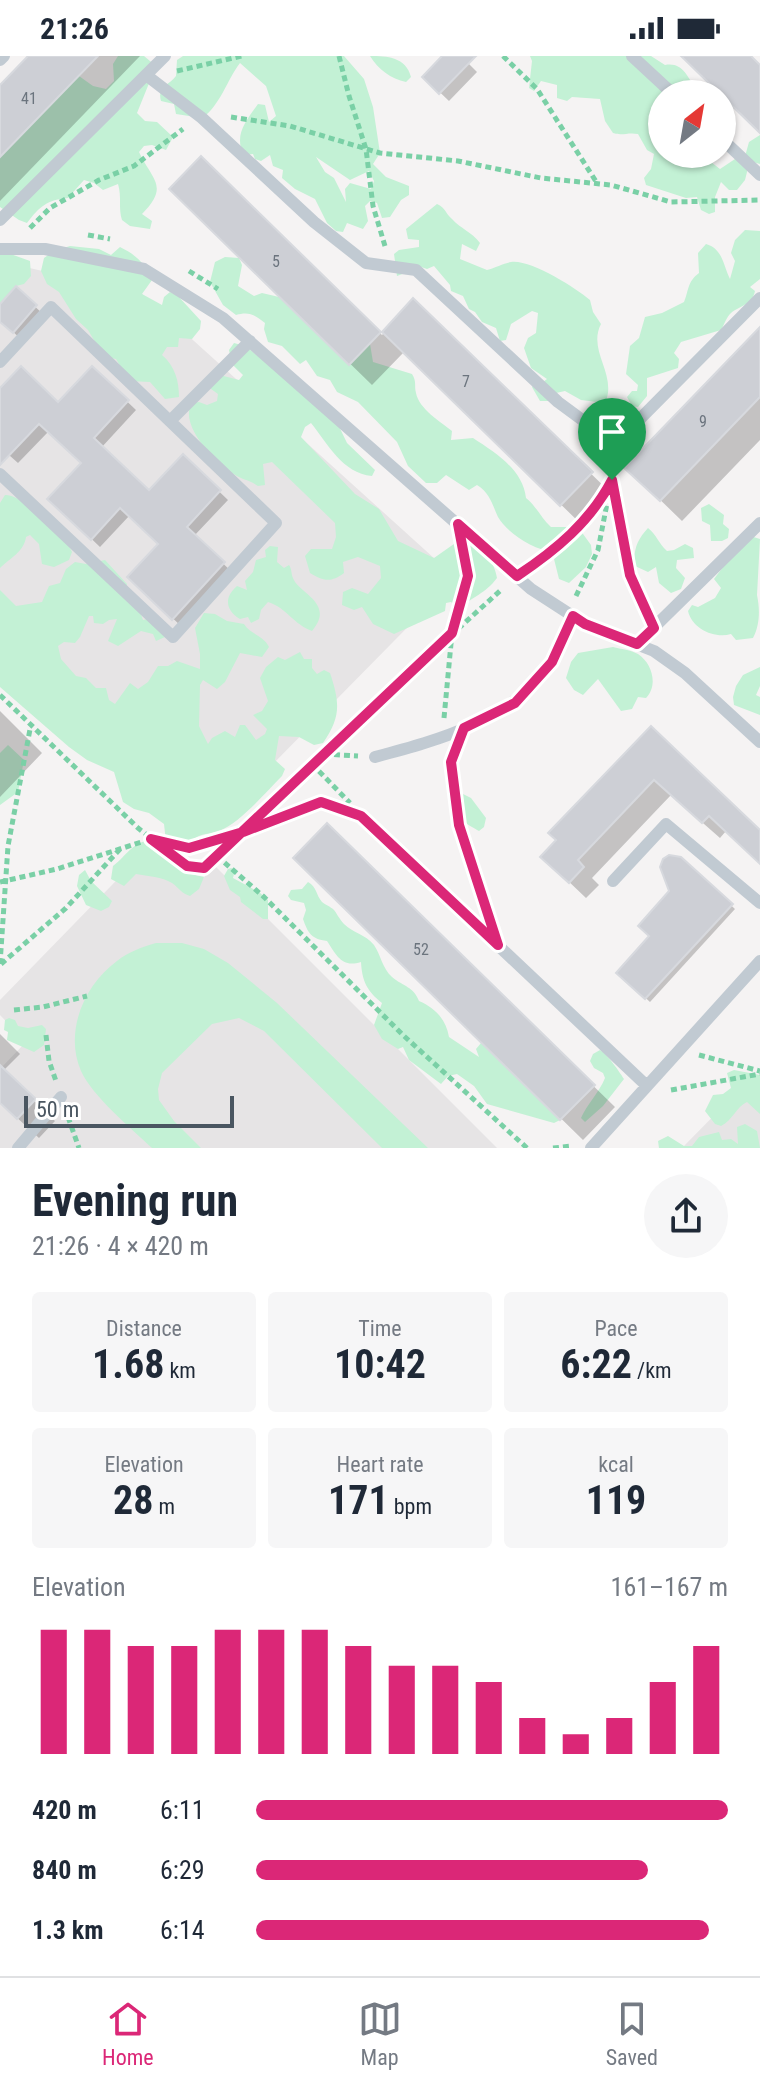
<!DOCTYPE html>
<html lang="en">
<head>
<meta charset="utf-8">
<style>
	body { margin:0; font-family:"Roboto Condensed",sans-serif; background:#f6f6f7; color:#1f2937; height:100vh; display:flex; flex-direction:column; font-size:30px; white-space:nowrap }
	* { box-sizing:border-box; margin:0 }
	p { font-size:26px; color:#747a83 }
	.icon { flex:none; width:44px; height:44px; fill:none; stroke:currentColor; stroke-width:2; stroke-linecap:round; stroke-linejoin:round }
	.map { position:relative; height:1092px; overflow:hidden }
	.details { display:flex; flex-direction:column; background:#fff; flex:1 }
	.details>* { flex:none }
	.needle { width:52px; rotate:31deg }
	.fabs { position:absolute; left:648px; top:24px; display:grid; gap:16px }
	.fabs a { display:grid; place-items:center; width:88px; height:88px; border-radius:50%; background:#fff; box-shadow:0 2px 6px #0004; font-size:40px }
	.scale { position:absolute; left:24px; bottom:20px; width:210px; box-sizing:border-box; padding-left:8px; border:4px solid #4a5661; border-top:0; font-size:22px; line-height:28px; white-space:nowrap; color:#4a5661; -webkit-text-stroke:6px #fff; paint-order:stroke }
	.pin { position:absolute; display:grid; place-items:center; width:68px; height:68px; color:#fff; margin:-82px -34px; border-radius:50% 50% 50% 0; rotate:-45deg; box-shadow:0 0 8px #0007 }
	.pin .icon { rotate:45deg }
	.round { display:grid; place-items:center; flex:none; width:84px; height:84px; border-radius:42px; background:#f6f6f7 }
	.overview { display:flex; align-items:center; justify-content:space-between; height:136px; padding:0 32px }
	h1 { font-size:44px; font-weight:700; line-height:60px }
	.metrics { display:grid; grid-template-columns:repeat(3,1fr); gap:12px; height:136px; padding:8px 32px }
	.metrics div { display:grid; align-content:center; border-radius:8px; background:#f6f6f7; text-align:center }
	.metrics b { font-size:40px; font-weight:700 }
	.metrics small { font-size:22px; font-weight:400 }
	.metrics p { font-size:22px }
	.chart { height:224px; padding:16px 32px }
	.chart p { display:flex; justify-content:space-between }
	.chart svg { width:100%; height:144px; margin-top:8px; stroke:#db2777; stroke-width:6 }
	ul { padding:0 32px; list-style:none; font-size:26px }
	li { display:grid; grid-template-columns:128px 96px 1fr; align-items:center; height:60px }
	li i { height:20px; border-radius:10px; background:#db2777 }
	.status { display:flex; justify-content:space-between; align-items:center; height:56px; padding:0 40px; background:#fff; direction:ltr }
	.status svg { height:22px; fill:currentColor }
	.tab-bar { display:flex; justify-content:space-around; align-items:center; height:112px; border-top:2px solid #e0e1e3; background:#fff; font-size:22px; color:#747a83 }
	.tab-bar a { display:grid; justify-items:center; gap:4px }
	.tab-bar .selected { color:#db2777 }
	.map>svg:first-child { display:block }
	.education { fill:#e6e4e5 }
	.green { fill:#c3f1d5; fill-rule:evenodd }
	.shadow { fill:#0003 }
	.building { fill:#cdcfd5; stroke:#d7d9de; stroke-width:2 }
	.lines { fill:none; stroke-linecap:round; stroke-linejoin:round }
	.path { stroke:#7ad0a6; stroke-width:5; stroke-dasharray:6 4; stroke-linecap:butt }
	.lane { stroke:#c1cad2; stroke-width:12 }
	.route-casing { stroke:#fff; stroke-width:16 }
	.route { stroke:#db2777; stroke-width:10 }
	.labels { text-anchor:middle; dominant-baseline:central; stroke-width:6; stroke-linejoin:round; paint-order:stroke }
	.number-label { font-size:16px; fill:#6b747e }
</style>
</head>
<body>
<div class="status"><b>21:26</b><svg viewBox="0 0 49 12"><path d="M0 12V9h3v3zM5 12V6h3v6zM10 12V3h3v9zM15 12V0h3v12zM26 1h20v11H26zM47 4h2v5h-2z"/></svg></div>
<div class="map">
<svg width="760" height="1092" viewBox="0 0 760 1092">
	<rect width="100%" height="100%" fill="#f5f3f3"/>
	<path class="education" d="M8 207 142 238 456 522 206 776 0 580V216Z
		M147 793 192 834 215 810 497 1092H0V1013L26 986 0 959V944Z
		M747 1026 760 1038V1092H682Z"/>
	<path class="green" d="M118 0H144L156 10 137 57 145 65 157 66 173 81 166 94 152 89 144 90 139 96C152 124 170 130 142 158L152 165 150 173 130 170 122 164C118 152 122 141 118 128L103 134 94 127 84 124 68 142C47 144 40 150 27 167L19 164 0 151V101L79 20 93 30 106 33 114 25 113 8Z
		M183 0H344L364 23 373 51 380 97 373 108 386 121 409 130V139L401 144 390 161 382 162 377 147 370 145 365 150 368 165 363 173 347 167 343 176 336 175 327 167 315 143 295 133 282 122 283 114 273 110 270 99 261 105 255 103 253 98 244 99C233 79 247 64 258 48L265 49 269 66 276 60 266 30 240 7C227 24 220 50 202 62L176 58 174 48 161 45C157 31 168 30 176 20L177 4ZM316 101 350 124 369 115 374 125 371 133 350 127 345 133 346 146 334 122 325 116Z
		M370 0C387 0 406 1 411 21L406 26C391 23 378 13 370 0Z
		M530 0H651L665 9C683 6 686 20 696 32L695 38H662V98H710L707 103 720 113 735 103 744 104 749 86 760 79V108L753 106 749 108 745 124 737 134H729L721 126 715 141V156L709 158 701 154 697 141 686 142 646 129 644 122 651 113 654 98 647 94 638 78C628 76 622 80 613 77L605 65 600 43 572 41 567 45 557 42V29L541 25 534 35 529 32 532 5Z
		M437 148C446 152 445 157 452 163 461 173 472 176 480 187L476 195 462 188 460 203 487 214C495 212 504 207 511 206 530 203 576 232 590 244L593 256 601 268C587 295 618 319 605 347L581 344 565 335 556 337 549 345H540L532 331 536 326H543L547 323 531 312 524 292 528 282 536 277 538 257 532 255 511 268 506 284 500 285 496 272 482 266 475 256 469 253 463 240 451 235 450 229 434 210 427 213 421 211 397 220 394 198 399 194 419 191V184L408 183 406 173Z
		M745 174 760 175V223L750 231 755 235C752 249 741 249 731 257 727 260 724 269 721 274L681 286 674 297 679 303 678 312 647 322V340L638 351 632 350 627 341 632 335H637L638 329 626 318 630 290 639 282 645 261 662 257 684 246C689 234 687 226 699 217L698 197 706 188C723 193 723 209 730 223L735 205 731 197 735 184Z
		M70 190 99 193 111 199 120 191C136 199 145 207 152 224L142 238 162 249 164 241 170 236 178 240 201 265 200 273 192 283 179 282 178 291H167L162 299C175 310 179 325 179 341L165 343 150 326 129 325 116 303 104 301 88 274 76 263 59 236 47 228 41 215 44 202 54 195Z
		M5 196 30 205 31 220 24 228 16 230 0 248V197Z
		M225 201 239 202 242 209 238 230 254 240 262 237 279 241 349 309 370 288 373 306 412 318C417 326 414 329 416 337 419 353 441 366 452 375L451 384 473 382C496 397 523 414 526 442 537 451 541 462 551 471H578L591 489 592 498 586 511 569 527 559 523 552 495C535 495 507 477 498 461 492 448 490 437 477 429L469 434 446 419 437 427H426L408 410 397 386 358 346 337 336 330 324 317 320 306 304 300 308 282 290 268 286 264 273 265 267C255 259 249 255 236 259L223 249 210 226 215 206Z
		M234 287 245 290 333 358 347 387 375 414 372 420C342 417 328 388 311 367L305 371 301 381 355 438 379 453 398 485 434 502 461 483C481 490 493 501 497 522 485 538 473 540 459 553L451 546 446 547 445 555 394 578 373 568 362 551 354 554 342 549 343 536 352 532 368 538 381 522 380 510 358 501 343 506 344 517C331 527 323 525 310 517L305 500 311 493H332L336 481 335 467 272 406 263 408 265 429 258 430C251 425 248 425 241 422 220 413 177 369 192 347L199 346 207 349 217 345 218 338 211 333V323L216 318 239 324 243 319 232 308 229 294Z
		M5 439C25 439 65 479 72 496L69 504 54 511 42 508 39 488 30 479 26 481C24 496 10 502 0 512V447Z
		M709 448 724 459 723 468 729 473 728 482 722 485H711L710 469 702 465 701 452Z
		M648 472C657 479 658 487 667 495L674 494 685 488 693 492 694 502 677 504 676 512 685 522 681 533 671 537 659 527 656 511 648 516 635 510C633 494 637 484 648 472Z
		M747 479 760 483 757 539C760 553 760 569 753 582L736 584 731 578C715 583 692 573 688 555L692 549 698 551 715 542 721 532 714 523Z
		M270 490 278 491 277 506 284 512 289 509C292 513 291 518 293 522 298 537 336 547 312 575 293 568 287 552 268 546L261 554 259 563 251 567 248 561 240 563C225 554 224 541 237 530L247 534 245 525 253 516 256 504 266 501 265 494Z
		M105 504 127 528 126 537 137 547 143 564 152 562 165 581 156 585 153 578 141 575 118 590 108 585 117 563 109 564 103 568 94 567 93 560H89L80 581 75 587 64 586 58 590 61 603 76 620 86 622 96 632H106L109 644 115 648 130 627 138 633 148 626 158 610H168L177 605 200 613V598L195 572 204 557 215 558 227 565 244 568C250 578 264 580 269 591L262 601 240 597 225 626 217 633 203 624 200 629 199 670 208 688 212 682 225 675 235 681 240 669H245L256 684 265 678 267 673 253 659 262 655 268 645 260 622 266 611 278 601 285 604 300 596 304 603H312V612L317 618 324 614 330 617C340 647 341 661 323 687L314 689 299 681 279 680 275 704 285 713 282 720C266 736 240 767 219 775 207 780 195 775 189 792L176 793 166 786 164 768 149 757 134 753 123 746 114 716 87 704 69 691 0 631V534L16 550 42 546 49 530 60 527 66 513 75 506 86 508Z
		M613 591C621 593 631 594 638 598 653 608 658 630 646 642L638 641 632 653 621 655 598 623 583 639 574 634 566 622 571 606 578 597Z
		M760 611V630L756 639 760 641V659L734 649 733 641 736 630 743 619Z
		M8 689 24 704 18 736 0 749V697Z
		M463 738 471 742 486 762 484 771 479 775C466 767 432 752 463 738Z
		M148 784C159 793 173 794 181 805L179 810 187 817 204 821 199 833 190 840C181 837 179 832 172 827 162 821 148 820 136 818L124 830 111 823 113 810C128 798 129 790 148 784Z
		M231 812 235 814 233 822 259 836 268 844V863H263L241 846 240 841 230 834 224 820 228 813Z
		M85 814 91 825 112 845 109 851 101 855 86 849 77 830 79 819Z
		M308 826C317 831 316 839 322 846 323 847 332 852 333 853 337 857 339 863 344 868 353 877 365 878 374 889 381 899 382 912 392 921 404 931 413 930 419 945 435 952 446 963 449 981L479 1001 476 993 481 987 560 1064 554 1067 487 1048 474 1030 457 1018 448 1020 441 1028 409 1004 403 991 398 993 382 983 374 969 382 947C367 935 362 925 361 906 342 912 337 900 327 885 311 883 308 877 303 863L306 854 304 847 291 844 288 840 291 834 302 833Z
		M156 887H182L204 893 228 907 277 947 428 1092H382L264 975 239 962 212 968 162 1017 158 1033 159 1044 174 1065 201 1092H152C131 1072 93 1041 81 1015 64 976 84 929 117 905 128 896 142 891 156 887Z
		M9 962 15 964 18 970 28 972 42 969 46 973 44 989 34 996 7 984 8 976 4 974 5 964Z
		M600 994C607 998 619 1015 624 1023L603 1050 585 1066 581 1062C587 1048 599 1037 605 1022L603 1017 594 1012 590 1005 593 998Z
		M734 1014 760 1019V1058L747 1046C736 1051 733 1064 721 1070L715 1068 705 1055 713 1039 723 1038 731 1032 727 1017Z
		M745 1068 757 1075 760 1092H659L658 1085 668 1080 684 1090H692L699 1081 719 1076 722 1084 731 1083 738 1088 737 1071Z"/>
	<path class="shadow" d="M31 0H140L0 145V32Z
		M445 0H461L477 16 449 45 424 21Z
		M201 103 382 279 413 245 613 439 583 470 404 296 372 329 171 133Z
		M16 233 44 259 22 284 0 264V251Z
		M760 274V384L682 465 649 433Z
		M92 312 136 354 101 392 150 437 183 401 228 444 194 480 232 516 182 571 129 521 161 488 130 459 100 491 50 443 84 407 49 375 18 407 0 391V335L59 348Z
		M0 655 42 697 0 741Z
		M651 673 760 777V807L726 775 720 782 671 739 592 822 599 829 586 842 543 801Z
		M327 770 615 1051 583 1084 295 802Z
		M680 802 735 853 650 946 619 917 652 881 672 835Z
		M0 978 20 998 3 1015 55 1065 39 1082 0 1046Z"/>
	<path class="building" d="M28 0H98L0 101V29Z
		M442 0H476L439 38 422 21Z
		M681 0H751L760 9V77Z
		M201 100 381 276 349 309 169 133Z
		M16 230 37 249 13 277 0 266V248Z
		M413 242 593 416 560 450 382 276Z
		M760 271V341L660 445 624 412Z
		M21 310 58 346 92 310 129 344 94 382 149 434 183 398 221 434 187 471 225 506 172 564 127 521 158 488 120 452 91 484 47 443 81 407 39 368 0 409V332Z
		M651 670 760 774V808L709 760 702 767 654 724 578 804 584 811 569 827 540 801 556 784 548 777Z
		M327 767 595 1029 560 1064 293 802Z
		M669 799 681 801 733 848 645 943 616 917 649 880 638 870 669 835 660 811 663 803Z
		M0 1009 36 1043 17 1063 0 1047Z"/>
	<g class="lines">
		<path class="path" d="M339 0 349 40 366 93 373 150 385 190
			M503 0 537 33 597 127
			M177 15 242 0
			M231 61 290 70 380 97 458 105 541 122 611 129 671 146 760 144
			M30 172 50 152 99 124 134 110 183 73
			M88 179 110 183
			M189 215 218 233
			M607 397 630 519 645 554
			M532 510C565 487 593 459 612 424
			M576 540 598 494 610 432
			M0 639 138 772 187 810 204 812 394 631 502 533
			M444 662 452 577 468 520 464 499
			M455 697 451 706 459 769 485 850
			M324 698 358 700
			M312 708 350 747
			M217 800 264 841 404 980 527 1092
			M0 826 57 813 151 783 189 792 243 776 321 746 345 754
			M0 908 8 790 31 668
			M1 908 66 852 120 793
			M14 954 43 951 87 940
			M46 979 49 1005 56 1025
			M699 999 760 1015
			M671 1034 760 1018
			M68 1061 79 1092
			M553 1092 572 1090"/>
		<path class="lane" d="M632 0 673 38
			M0 4 4 0
			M146 19 202 62 314 166 366 207 416 214 558 346 604 380 622 381 760 242
			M722 83 760 119
			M0 164 165 0
			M0 193H45L144 213 223 262 531 533 585 568 654 595 685 617 760 686
			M0 306 51 251 276 467 173 581 0 418
			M171 364 250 285
			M637 588 760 467
			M375 701C439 684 513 664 552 606 561 592 566 575 573 560
			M361 760 647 1030
			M613 825 666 768 760 847
			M18 1092 61 1041
			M591 1092 760 905"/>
	</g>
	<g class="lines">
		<g class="route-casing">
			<path id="route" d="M612 424C590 466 556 494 517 520L458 468 468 520 452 577 204 812 187 810 151 783 189 792 243 776 321 746 361 760 498 889 459 769 451 706 464 672 515 647 552 606 573 560 585 568 637 588 654 572 630 519 612 424"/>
		</g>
		<use href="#route" class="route"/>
	</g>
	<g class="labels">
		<g class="number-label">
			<text x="29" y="42">41</text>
			<text x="276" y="205">5</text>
			<text x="466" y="325">7</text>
			<text x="703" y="365">9</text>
			<text x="421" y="893">52</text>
		</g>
	</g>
</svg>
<div class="fabs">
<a><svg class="needle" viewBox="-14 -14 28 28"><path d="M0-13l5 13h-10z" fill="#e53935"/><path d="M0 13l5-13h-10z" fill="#747a83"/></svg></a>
</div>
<div class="scale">50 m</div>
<div class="pin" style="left:612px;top:424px;background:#1e9e55"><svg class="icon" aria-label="arrive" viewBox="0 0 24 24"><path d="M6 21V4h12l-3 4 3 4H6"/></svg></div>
</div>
<section class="details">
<div class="overview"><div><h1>Evening run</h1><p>21:26 · 4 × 420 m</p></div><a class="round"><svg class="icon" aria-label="share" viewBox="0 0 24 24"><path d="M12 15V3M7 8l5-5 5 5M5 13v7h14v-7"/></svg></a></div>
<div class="metrics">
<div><p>Distance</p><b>1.68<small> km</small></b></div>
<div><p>Time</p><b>10:42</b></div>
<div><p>Pace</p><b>6:22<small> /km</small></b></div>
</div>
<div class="metrics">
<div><p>Elevation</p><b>28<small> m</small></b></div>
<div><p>Heart rate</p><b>171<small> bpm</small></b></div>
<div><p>kcal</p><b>119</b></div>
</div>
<div class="chart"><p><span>Elevation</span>161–167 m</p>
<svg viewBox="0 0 160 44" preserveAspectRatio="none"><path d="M5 44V6M15 44V6M25 44V11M35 44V11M45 44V6M55 44V6M65 44V6M75 44V11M85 44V17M95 44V17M105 44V22M115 44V33M125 44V38M135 44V33M145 44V22M155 44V11"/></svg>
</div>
<ul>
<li><b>420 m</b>6:11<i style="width:100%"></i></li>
<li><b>840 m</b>6:29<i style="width:83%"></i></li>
<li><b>1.3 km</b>6:14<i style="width:96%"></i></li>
</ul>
</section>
<nav class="tab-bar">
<a class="selected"><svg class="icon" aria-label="home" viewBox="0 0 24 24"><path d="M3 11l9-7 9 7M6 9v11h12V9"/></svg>Home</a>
<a><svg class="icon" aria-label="map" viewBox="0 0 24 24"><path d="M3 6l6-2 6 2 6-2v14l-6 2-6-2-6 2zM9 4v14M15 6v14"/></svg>Map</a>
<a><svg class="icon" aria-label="saved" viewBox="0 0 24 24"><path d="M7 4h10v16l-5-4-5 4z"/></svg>Saved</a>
</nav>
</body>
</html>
